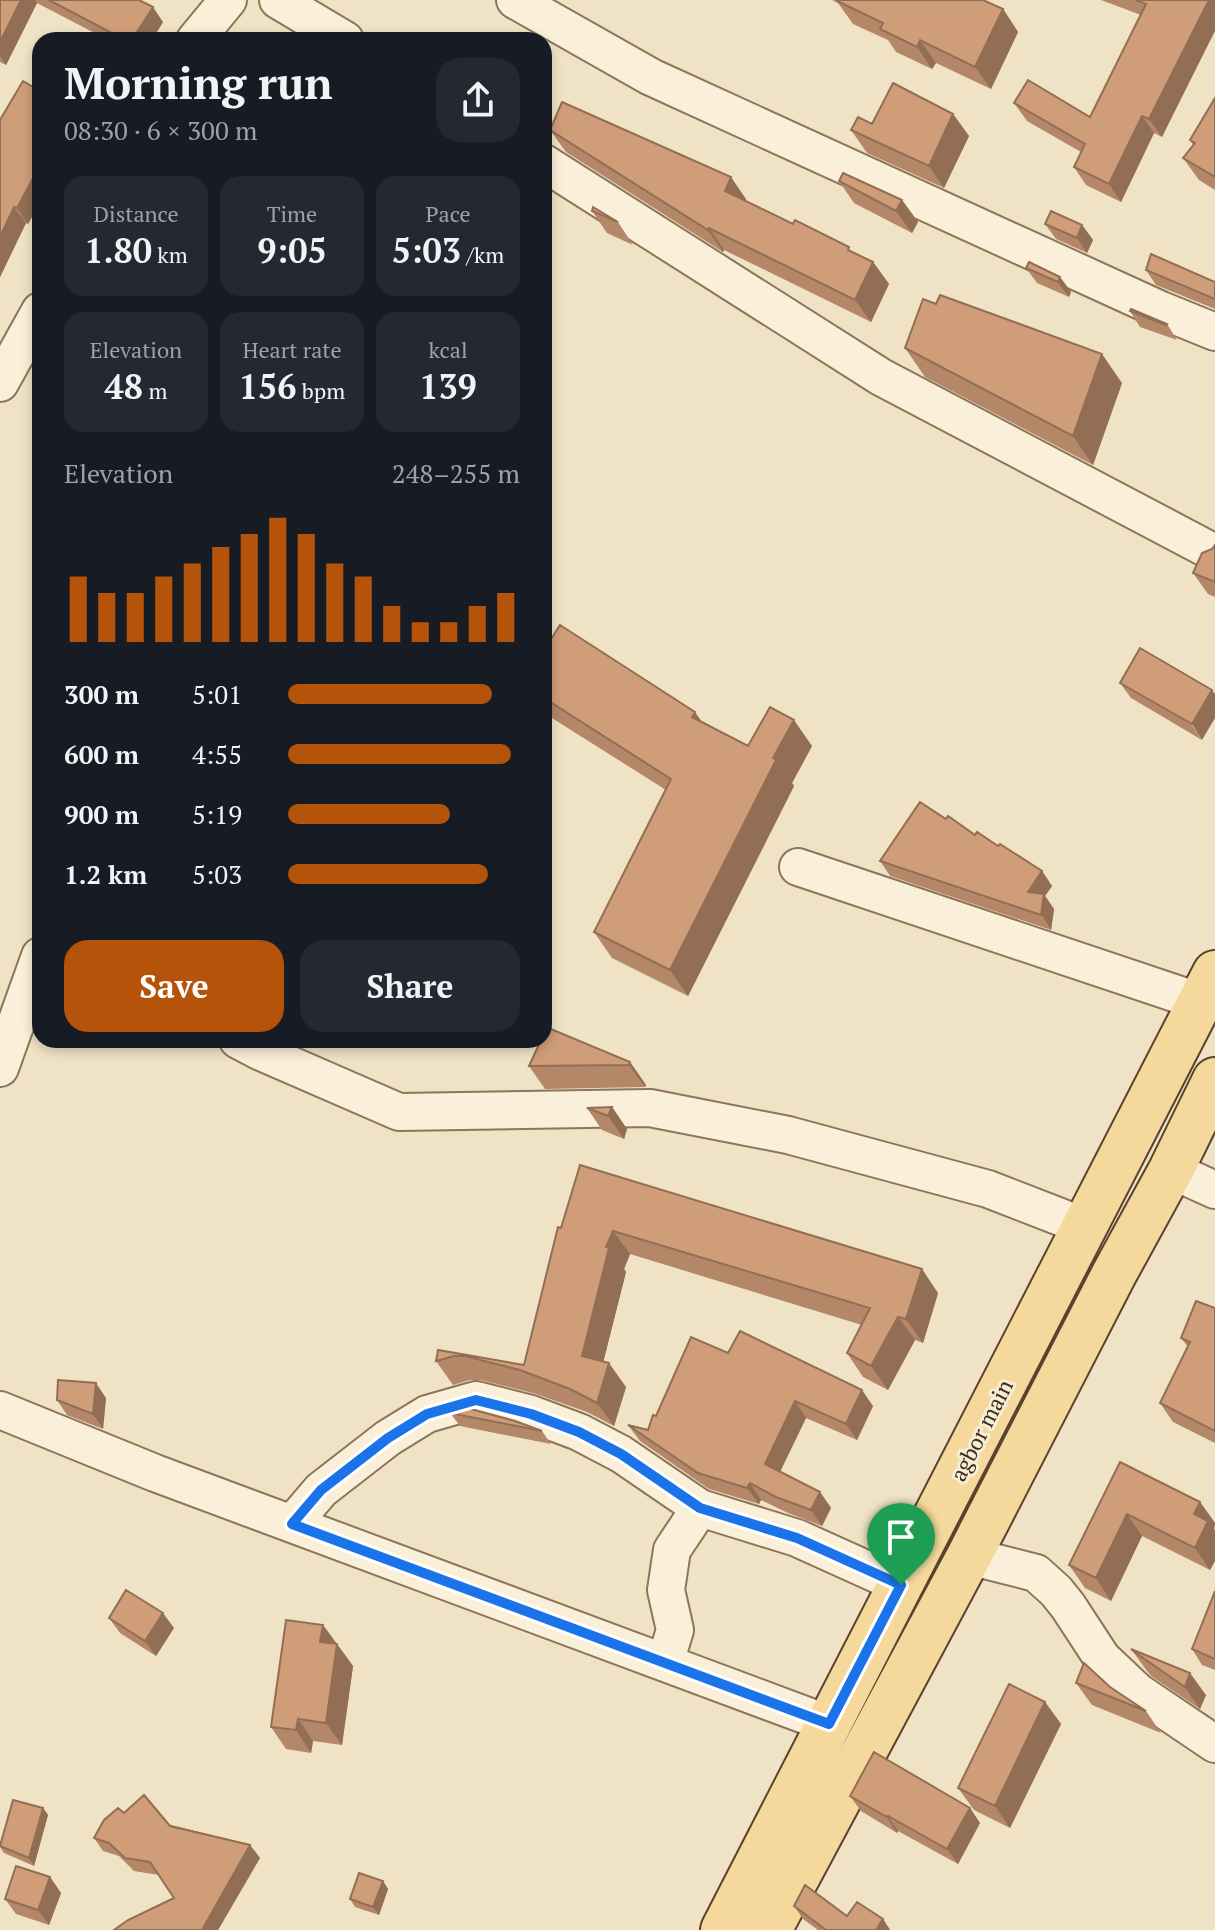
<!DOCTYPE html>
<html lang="en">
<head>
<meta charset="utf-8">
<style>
	body { margin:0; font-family:"PT Serif",serif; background:#242831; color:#f1f3f6; height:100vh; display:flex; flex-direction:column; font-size:30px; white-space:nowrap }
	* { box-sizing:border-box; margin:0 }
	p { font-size:26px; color:#9ea1a6 }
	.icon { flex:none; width:44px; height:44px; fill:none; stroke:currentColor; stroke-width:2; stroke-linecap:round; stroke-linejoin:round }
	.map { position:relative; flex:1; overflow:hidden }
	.side { position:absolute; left:32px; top:32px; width:520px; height:1016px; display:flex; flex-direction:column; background:#171b24; border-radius:24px; box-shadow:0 4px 12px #0003 }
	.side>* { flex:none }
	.pin { position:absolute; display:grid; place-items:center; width:68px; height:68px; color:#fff; margin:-82px -34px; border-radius:50% 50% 50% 0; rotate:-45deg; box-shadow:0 0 8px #0007 }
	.pin .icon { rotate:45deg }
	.round { display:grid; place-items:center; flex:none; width:84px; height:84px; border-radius:24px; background:#242831 }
	.head { display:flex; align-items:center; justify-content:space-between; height:136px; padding:0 32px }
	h1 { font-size:44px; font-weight:700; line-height:60px }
	.metrics { display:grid; grid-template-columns:repeat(3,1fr); gap:12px; height:136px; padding:8px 32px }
	.metrics div { display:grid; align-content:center; border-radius:20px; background:#242831; text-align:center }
	.metrics b { font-size:34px; font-weight:700 }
	.metrics small { font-size:22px; font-weight:400 }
	.metrics p { font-size:22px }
	.chart { height:224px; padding:16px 32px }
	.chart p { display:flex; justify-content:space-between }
	.chart svg { width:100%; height:144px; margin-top:8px; stroke:#b45309; stroke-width:6 }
	.cta { display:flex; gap:16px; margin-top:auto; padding:16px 32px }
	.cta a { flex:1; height:92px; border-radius:24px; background:#b45309; color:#fff; font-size:32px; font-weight:700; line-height:92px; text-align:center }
	.cta a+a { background:#242831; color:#f1f3f6 }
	ul { padding:0 32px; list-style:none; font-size:26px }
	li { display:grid; grid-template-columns:128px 96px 1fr; align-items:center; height:60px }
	li i { height:20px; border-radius:10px; background:#b45309 }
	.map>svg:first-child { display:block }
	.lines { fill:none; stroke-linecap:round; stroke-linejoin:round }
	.minor-casing { stroke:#8c755a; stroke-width:40 }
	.major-casing { stroke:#5a422e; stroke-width:48 }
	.minor { stroke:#faf0d9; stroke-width:36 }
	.major { stroke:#f5d99c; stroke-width:44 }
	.wall { fill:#b38768 }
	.shaded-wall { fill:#926e55 }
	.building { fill:#d09d79; stroke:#926e55; stroke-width:2 }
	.route-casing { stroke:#fff; stroke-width:16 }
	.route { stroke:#1a73e8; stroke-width:10 }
	.labels { text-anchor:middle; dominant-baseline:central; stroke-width:6; stroke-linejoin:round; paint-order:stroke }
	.street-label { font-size:22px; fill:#3c2d1e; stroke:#f7edd5 }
</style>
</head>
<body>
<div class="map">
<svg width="1215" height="1930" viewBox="0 0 1215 1930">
	<rect width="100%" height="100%" fill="#f0e3c5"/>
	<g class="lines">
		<g class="minor-casing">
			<path id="minor" d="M278 0 345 40
				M515 0 651 77 1161 310 1215 332
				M195 40 228 0
				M544 163 881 377 1215 553
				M0 383 40 311
				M798 867 1201 1002
				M238 1040 261 1052 399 1112 650 1108 788 1135 988 1189 1086 1227
				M0 1068 40 956
				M1171 1170 1215 1190
				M0 1410 155 1473 829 1724
				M292 1524 321 1490 388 1438 427 1414 476 1400 531 1414 579 1432 621 1454 700 1508
				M969 1556 1036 1573 1056 1591 1068 1606 1102 1658 1138 1692 1215 1744
				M665 1663 675 1630 666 1590 672 1550 700 1508 797 1538 901 1585"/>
		</g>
		<g class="major-casing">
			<path id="major" d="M723 1930 1215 973
				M769 1930 969 1556 1114 1274 1171 1170 1215 1080"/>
		</g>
		<use href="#minor" class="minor"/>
		<use href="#major" class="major"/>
	</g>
	<path class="wall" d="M0 0H139L163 22 152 40H108L37 3 6 65 0 62Z
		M832 0H983L1003 9 1018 32 991 89 936 63 932 69 896 52 888 40 853 24 838 3Z
		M1101 0H1215L1162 137 1154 133 1121 202 1086 185 1074 167 1081 152 1027 121 1014 103 1090 117 1141 15Z
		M40 91V202L28 224 26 223 0 277V120Z
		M1215 98V190L1199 180 1183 158 1193 145 1190 140Z
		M953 114 969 136 944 188 867 153 851 130 872 124Z
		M550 130 746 199 745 201 873 262 889 284 871 322 724 250 723 252 566 152Z
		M839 181 902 200 918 222 912 233 854 203Z
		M592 211 618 222 633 245 607 233Z
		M1045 224 1082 225 1093 240 1087 253 1056 239Z
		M1026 268 1060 277 1071 292 1069 297 1037 283Z
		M1146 270 1215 282V309L1156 285Z
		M1130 311 1167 324 1177 340 1140 327Z
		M905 348 1122 383 1093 465 925 377Z
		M1215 545V597L1208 594 1193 573Z
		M1140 648 1202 740 1131 698 1120 683Z
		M544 650 703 723 748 746H812L792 783 794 786 688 996 612 958 594 932 666 790 544 713Z
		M946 819 1042 871 1052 886 1045 896 1054 909 1051 930 890 876 880 861Z
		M630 1062 646 1085 645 1087 545 1089 529 1066Z
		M612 1107 627 1129 624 1139 602 1130 587 1108Z
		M580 1165 938 1293 923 1343 915 1340 888 1390 863 1377 847 1353 862 1325 630 1254 624 1269 626 1272 603 1362 626 1387 614 1426 587 1412 536 1394 481 1380H470L453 1385 436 1361 438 1350 524 1365 561 1228Z
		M1215 1308V1443L1173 1422 1160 1403 1188 1347 1181 1338Z
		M728 1353 873 1406 857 1440 806 1418 780 1472 820 1492 831 1508 822 1526 788 1513 761 1500 759 1504 709 1489 640 1441 628 1425 648 1430 656 1416Z
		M106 1398 103 1429 67 1415 57 1400Z
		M450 1413 542 1431 551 1444 460 1426Z
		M1120 1462 1200 1502 1215 1523 1214 1529 1215 1531V1561L1210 1570 1142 1536 1111 1601 1085 1588 1069 1565Z
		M1215 1591V1670L1202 1665 1192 1649Z
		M109 1618 174 1628 156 1656 120 1633Z
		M323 1625 353 1666 342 1745 313 1741 311 1753 286 1749 271 1727Z
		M1131 1649 1206 1695 1200 1709 1151 1676 1147 1671Z
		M1076 1683 1110 1687 1146 1711 1161 1733 1092 1705Z
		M1045 1702 1061 1724 1010 1828 974 1810 958 1788Z
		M850 1796 970 1808 980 1823 958 1864 898 1831 897 1833 861 1811Z
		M43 1808 48 1815 34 1866 4 1853 0 1847V1843Z
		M124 1813 250 1845 260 1858 218 1930H114L174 1898 159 1875 134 1871 119 1856 103 1851 94 1838Z
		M50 1877 61 1893 49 1925 16 1914 5 1899Z
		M383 1881 388 1889 379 1915 355 1907 350 1899Z
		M794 1906 847 1916 883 1919 890 1930H818L803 1919Z"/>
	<path class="shaded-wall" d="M21 0H35L37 3 6 65 0 56V42Z
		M1209 0H1215V31L1162 137 1149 119Z
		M153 7 163 22 152 40H132Z
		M1003 9 1018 32 991 89 975 67Z
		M920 40 936 63 932 69 917 47Z
		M953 114 969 136 944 188 929 166Z
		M1142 116 1154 133 1121 202 1109 184Z
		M40 165V202L28 224 17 208Z
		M731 177 746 199 740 213 725 191Z
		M902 200 918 222 912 233 896 211Z
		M14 207 26 223 0 277V237Z
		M1082 225 1093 240 1087 253 1077 238Z
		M709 228 724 250 723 252 708 230Z
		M873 262 889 284 871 322 855 300Z
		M1060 277 1071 292 1069 297 1058 282Z
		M1102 354 1122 383 1093 465 1073 436Z
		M1212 690 1215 694V718L1202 740 1192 724Z
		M695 712 713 738 692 717Z
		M794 720 812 746 792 783 794 786 688 996 670 970 773 758Z
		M1042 871 1052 886 1045 896 1054 909 1051 930 1028 892Z
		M630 1062 646 1085 645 1087 629 1065Z
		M612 1107 627 1129 624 1139 608 1116Z
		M613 1231 630 1254 624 1269 626 1272 599 1379 582 1356 606 1247Z
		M922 1269 938 1293 923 1343 906 1319Z
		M898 1317 915 1340 888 1390 871 1366Z
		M609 1363 626 1387 614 1426 597 1403Z
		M96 1383 106 1398 103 1429 93 1414Z
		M862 1390 873 1406 857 1440 846 1424Z
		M795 1401 806 1418 776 1480 765 1464Z
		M750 1483 761 1500 759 1504 747 1488Z
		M820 1492 831 1508 822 1526 811 1510Z
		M1200 1502 1215 1523 1214 1529 1215 1531V1561L1210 1570 1195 1548 1194 1514Z
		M1127 1514 1142 1536 1111 1601 1096 1578Z
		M163 1613 174 1628 156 1656 145 1641Z
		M323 1625 353 1666 342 1745 326 1723 320 1642Z
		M1190 1673 1206 1695 1200 1709 1185 1687Z
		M1045 1702 1061 1724 1010 1828 995 1806Z
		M298 1719 313 1741 311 1753 296 1730Z
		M43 1808 48 1815 34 1866 29 1858Z
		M970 1808 980 1823 958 1864 947 1849Z
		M888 1816 898 1831 897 1833 887 1817Z
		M250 1845 260 1858 218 1930H202Z
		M50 1877 61 1893 49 1925 38 1910Z
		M383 1881 388 1889 379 1915 373 1907Z
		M883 1919 890 1930H876Z"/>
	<path class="building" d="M0 0H21L0 42Z
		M49 0H139L153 7 132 40H125Z
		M838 0H983L1003 9 975 67 920 40 917 47 880 29 883 23 837 1Z
		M1136 0H1209L1149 119 1142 116 1109 184 1074 167 1085 144 1014 103 1028 80 1090 117 1146 4Z
		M23 81 40 91V165L17 208 14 207 0 237V120Z
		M893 83 953 114 929 166 851 130 858 117 872 124Z
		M1215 98V177L1183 158 1195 143 1190 140Z
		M562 102 731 177 725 191 793 224 795 220 849 247 848 250 873 262 855 300 709 228 708 230 550 130Z
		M843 173 902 200 896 211 839 181Z
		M593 207 618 222 592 211Z
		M1051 211 1082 225 1077 238 1045 224Z
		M1151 254 1215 282V299L1146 270Z
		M1029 262 1060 277 1058 282 1026 268Z
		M940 295 1102 354 1073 436 905 348 923 299 936 304Z
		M1131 309 1167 324 1166 325 1130 311Z
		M1215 545V582L1193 573 1202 553 1212 549Z
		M560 625 695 712 692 717 748 746 770 707 794 720 773 758 776 760 670 970 594 932 671 779 544 698V650Z
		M1140 648 1212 690 1192 724 1120 683Z
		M920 802 946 819 948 816 975 835 977 832 998 846 1000 844 1042 871 1028 892 1044 894 1041 915 880 861Z
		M546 1027 630 1062 629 1065 529 1066 541 1040H544V1032Z
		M612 1107 608 1116 587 1108Z
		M580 1165 922 1269 906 1319 898 1317 871 1366 847 1353 870 1308 613 1231 606 1247 609 1248 582 1356 609 1363 597 1403 570 1389 520 1370 465 1356H454L436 1361 438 1350 524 1365 558 1227 561 1228Z
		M1196 1301 1215 1308V1431L1160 1403 1190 1342 1181 1338Z
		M740 1331 862 1390 846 1424 795 1401 765 1464 820 1492 811 1510 776 1497 750 1483 747 1488 698 1473 628 1425 648 1430 653 1415 656 1416 691 1337 728 1353Z
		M58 1380 96 1383 93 1414 57 1400Z
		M467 1408 515 1421 542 1431 450 1413Z
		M1120 1462 1200 1502 1194 1514 1208 1521 1195 1548 1127 1514 1096 1578 1069 1565Z
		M126 1590 163 1613 145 1641 109 1618Z
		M1215 1591V1659L1192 1649Z
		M286 1620 323 1625 320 1642 337 1644 326 1723 298 1719 296 1730 271 1727Z
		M1131 1649 1190 1673 1185 1687 1136 1653Z
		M1084 1663 1110 1687 1146 1711 1076 1683Z
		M1009 1684 1045 1702 995 1806 958 1788Z
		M874 1752 970 1808 947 1849 888 1816 887 1817 850 1796Z
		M144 1795 170 1826 250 1845 202 1930H114L128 1920 174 1898 150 1862 125 1858 109 1843 94 1838 104 1820 118 1808 124 1813Z
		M13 1800 43 1808 29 1858 0 1846Z
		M16 1866 50 1877 38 1910 5 1899Z
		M359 1873 383 1881 373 1907 350 1899Z
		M805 1885 847 1916 857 1902 883 1919 876 1930H826L794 1906Z"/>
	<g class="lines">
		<g class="route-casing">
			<path id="route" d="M476 1400 531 1414 579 1432 621 1454 700 1508 797 1538 901 1585 829 1724 292 1524 321 1490 388 1438 427 1414Z"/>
		</g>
		<use href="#route" class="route"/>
	</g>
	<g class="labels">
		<g class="street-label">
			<text transform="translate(981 1430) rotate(-63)">agbor main</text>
		</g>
	</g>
</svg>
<div class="pin" style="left:901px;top:1585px;background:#1e9e55"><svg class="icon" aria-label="arrive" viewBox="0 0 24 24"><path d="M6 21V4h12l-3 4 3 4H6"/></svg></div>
<section class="side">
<div class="head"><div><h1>Morning run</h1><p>08:30 · 6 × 300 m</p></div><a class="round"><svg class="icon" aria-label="share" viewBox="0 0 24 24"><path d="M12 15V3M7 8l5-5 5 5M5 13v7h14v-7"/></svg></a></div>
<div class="metrics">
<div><p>Distance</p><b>1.80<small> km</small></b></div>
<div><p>Time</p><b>9:05</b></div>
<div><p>Pace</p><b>5:03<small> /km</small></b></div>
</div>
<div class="metrics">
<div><p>Elevation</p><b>48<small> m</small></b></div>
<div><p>Heart rate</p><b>156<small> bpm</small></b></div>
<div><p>kcal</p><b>139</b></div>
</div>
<div class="chart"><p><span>Elevation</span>248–255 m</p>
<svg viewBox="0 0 160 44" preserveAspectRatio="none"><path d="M5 44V24M15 44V29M25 44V29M35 44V24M45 44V20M55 44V15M65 44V11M75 44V6M85 44V11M95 44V20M105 44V24M115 44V33M125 44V38M135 44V38M145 44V33M155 44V29"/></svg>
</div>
<ul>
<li><b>300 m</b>5:01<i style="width:88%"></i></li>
<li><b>600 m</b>4:55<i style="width:96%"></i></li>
<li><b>900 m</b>5:19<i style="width:70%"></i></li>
<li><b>1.2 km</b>5:03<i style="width:86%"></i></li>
</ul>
<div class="cta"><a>Save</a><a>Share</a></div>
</section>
</div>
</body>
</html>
